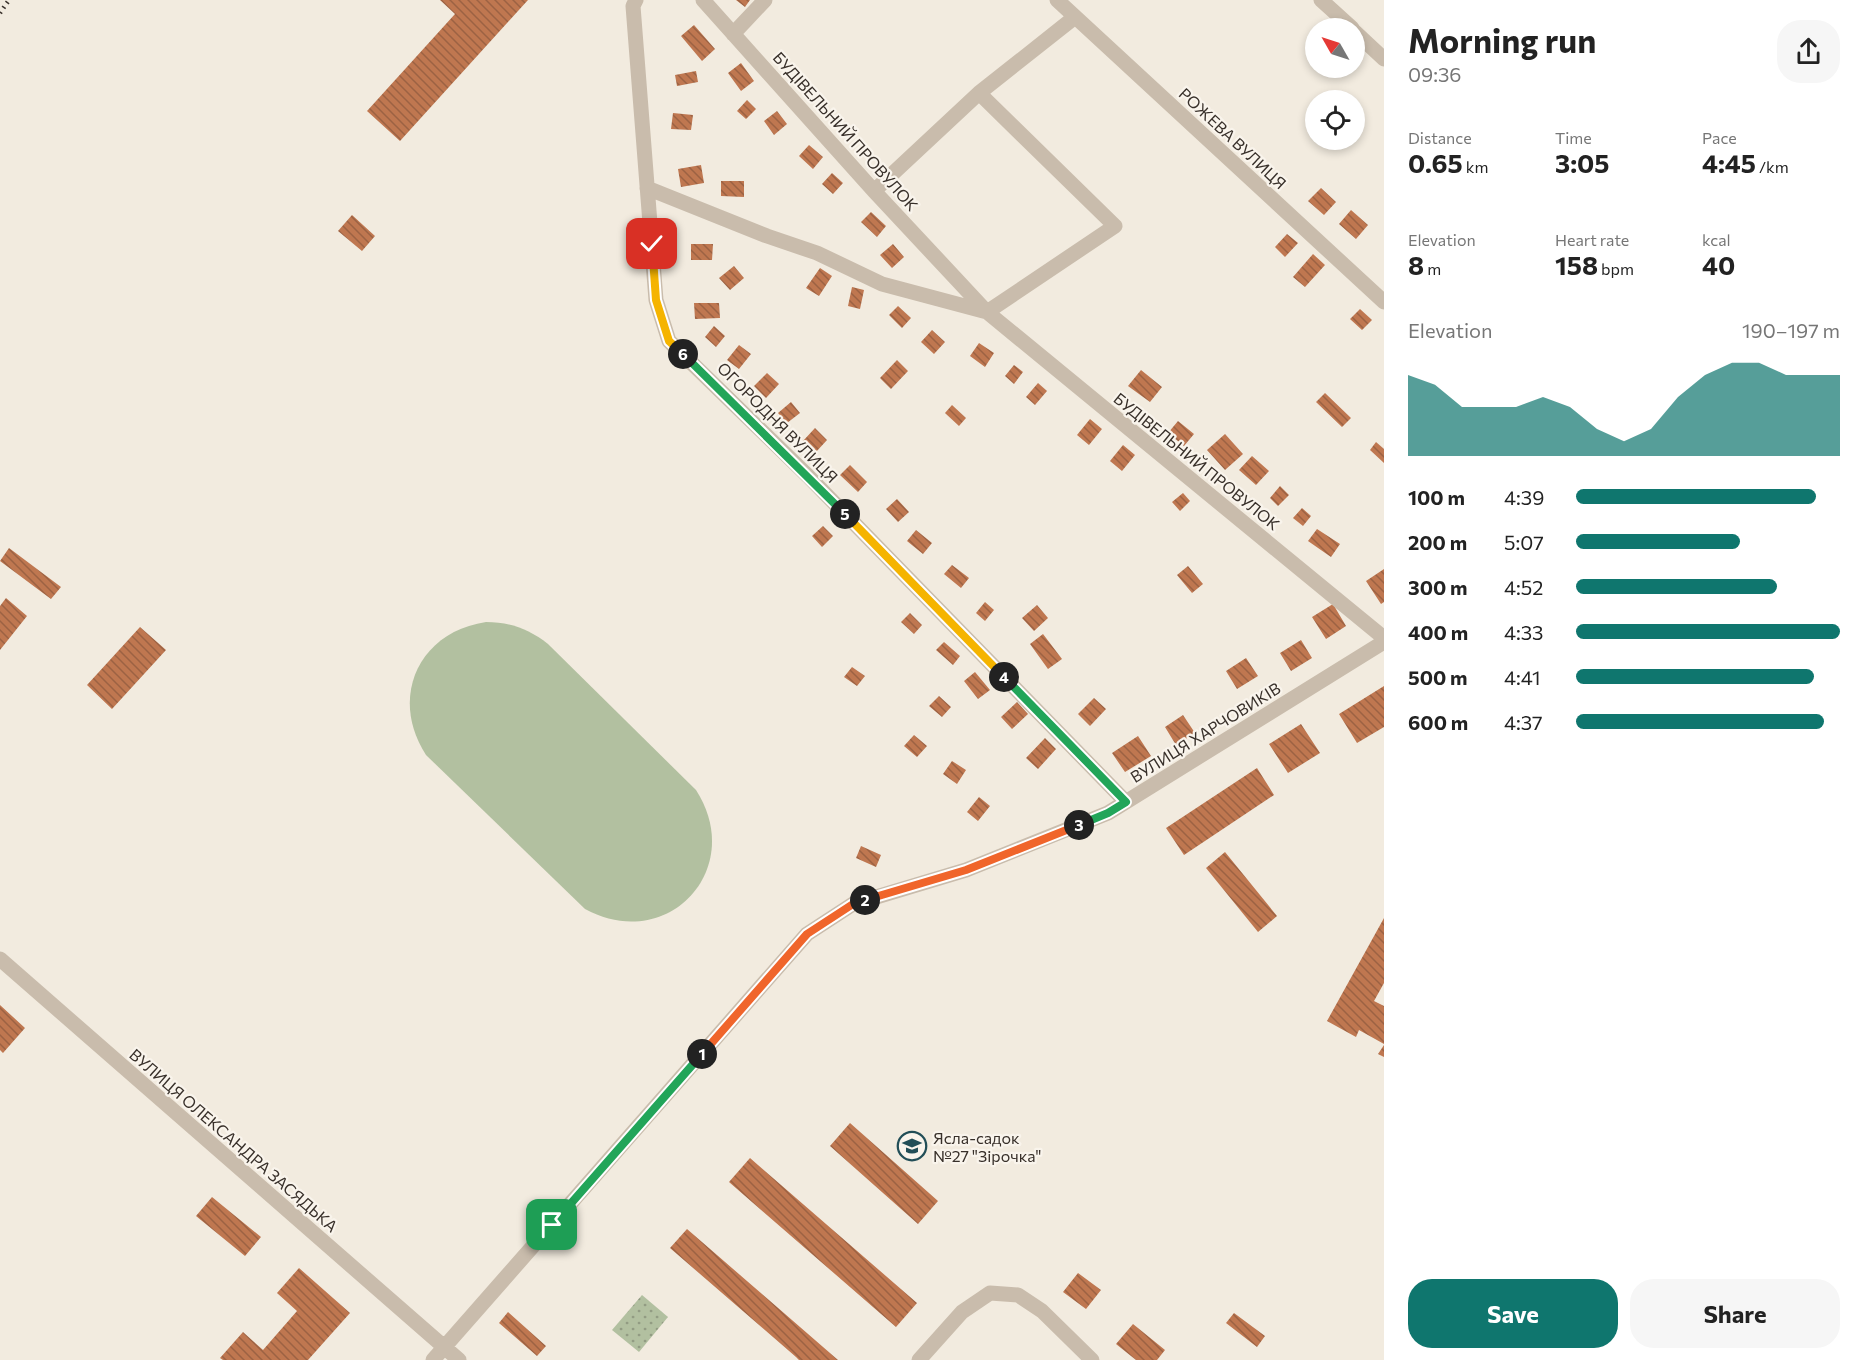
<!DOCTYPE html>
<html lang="en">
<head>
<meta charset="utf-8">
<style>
	body { margin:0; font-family:Commissioner,sans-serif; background:#f6f6f6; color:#222; height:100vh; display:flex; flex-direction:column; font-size:22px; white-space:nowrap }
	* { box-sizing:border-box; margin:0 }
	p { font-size:20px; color:#767676 }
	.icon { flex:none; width:33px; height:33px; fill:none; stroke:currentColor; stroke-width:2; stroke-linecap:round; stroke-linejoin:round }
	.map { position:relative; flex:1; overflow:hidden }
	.sheet { display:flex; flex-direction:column; background:#fff; width:480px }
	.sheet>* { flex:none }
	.needle { width:39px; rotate:309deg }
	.controls { position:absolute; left:1305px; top:18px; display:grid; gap:12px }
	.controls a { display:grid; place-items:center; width:60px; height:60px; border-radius:50%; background:#fff; box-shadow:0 3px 9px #0003; font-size:30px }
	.pin { position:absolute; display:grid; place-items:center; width:51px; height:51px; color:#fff; margin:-26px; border-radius:12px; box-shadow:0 3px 9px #0006 }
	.km { position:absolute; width:30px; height:30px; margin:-15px; border-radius:50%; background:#222; color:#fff; font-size:16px; line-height:30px; text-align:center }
	.round { display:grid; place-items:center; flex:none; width:63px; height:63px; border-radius:24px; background:#f6f6f6 }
	.head { display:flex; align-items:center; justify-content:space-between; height:102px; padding:0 24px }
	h1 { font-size:33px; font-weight:700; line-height:45px }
	.figures { display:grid; grid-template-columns:repeat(3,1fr); gap:9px; height:102px; padding:6px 24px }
	.figures div { display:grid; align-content:center }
	.figures b { font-size:26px; font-weight:700 }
	.figures small { font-size:16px; font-weight:400 }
	.figures p { font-size:16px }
	.chart { height:168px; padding:12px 24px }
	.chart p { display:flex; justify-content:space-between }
	.chart svg { width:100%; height:108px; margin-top:6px; fill:#0f766e; opacity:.7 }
	.button { display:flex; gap:12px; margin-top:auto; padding:12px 24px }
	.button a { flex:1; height:69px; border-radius:24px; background:#0f766e; color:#fff; font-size:24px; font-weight:700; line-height:69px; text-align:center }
	.button a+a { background:#f6f6f6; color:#222 }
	ul { padding:0 24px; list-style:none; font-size:20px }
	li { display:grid; grid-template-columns:96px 72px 1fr; align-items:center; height:45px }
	li i { height:15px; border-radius:8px; background:#0f766e }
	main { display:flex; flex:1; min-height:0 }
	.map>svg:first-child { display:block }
	.grass { fill:url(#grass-dots) }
	.garden { fill:#b2c0a0 }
	.building { fill:url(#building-back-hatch) }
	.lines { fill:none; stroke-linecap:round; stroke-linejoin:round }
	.minor { stroke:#c9bcac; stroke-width:15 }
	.rail { stroke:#38302a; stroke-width:4.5; stroke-dasharray:1.5 4.5; stroke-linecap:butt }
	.split-1-casing { stroke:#fff; stroke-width:12 }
	.split-2-casing { stroke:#fff; stroke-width:12 }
	.split-3-casing { stroke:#fff; stroke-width:12 }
	.split-4-casing { stroke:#fff; stroke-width:12 }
	.split-5-casing { stroke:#fff; stroke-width:12 }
	.split-6-casing { stroke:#fff; stroke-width:12 }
	.split-7-casing { stroke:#fff; stroke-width:12 }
	.split-1 { stroke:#22a559; stroke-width:8 }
	.split-2 { stroke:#f0652b; stroke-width:8 }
	.split-3 { stroke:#f0652b; stroke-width:8 }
	.split-4 { stroke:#22a559; stroke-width:8 }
	.split-5 { stroke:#f5b400; stroke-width:8 }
	.split-6 { stroke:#22a559; stroke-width:8 }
	.split-7 { stroke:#f5b400; stroke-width:8 }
	.labels { text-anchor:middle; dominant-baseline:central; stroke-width:4.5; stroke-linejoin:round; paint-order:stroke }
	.street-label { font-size:16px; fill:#38302a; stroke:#f9f4ec }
	.poi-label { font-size:16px; fill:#38302a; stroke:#f9f4ec; text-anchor:start }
</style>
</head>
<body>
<main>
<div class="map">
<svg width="1384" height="1360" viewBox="0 0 1384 1360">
	<defs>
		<pattern id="grass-dots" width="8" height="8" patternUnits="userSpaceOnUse" patternTransform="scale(1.5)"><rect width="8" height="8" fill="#b2c0a0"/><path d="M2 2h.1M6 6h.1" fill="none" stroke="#929c83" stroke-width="1.8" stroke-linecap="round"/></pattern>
		<pattern id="building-back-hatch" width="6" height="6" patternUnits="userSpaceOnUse" patternTransform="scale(1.5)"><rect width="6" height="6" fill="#bf7750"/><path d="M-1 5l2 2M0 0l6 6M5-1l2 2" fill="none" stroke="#9c6243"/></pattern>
	</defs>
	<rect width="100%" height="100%" fill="#f2ebdf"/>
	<path class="grass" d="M642 1295 668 1317 639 1352 612 1330Z"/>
	<path class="garden" d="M486 622C510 622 529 629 548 644L696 790C747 869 667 954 585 909L426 755C389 698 418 632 486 622Z"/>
	<path class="building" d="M440 0H528L400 141 367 111 455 14Z
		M736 0H750L745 7Z
		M694 25 715 49 702 61 681 36Z
		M741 63 754 81 741 91 728 73Z
		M696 71 698 82 677 86 675 75Z
		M747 100 756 109 746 119 737 111Z
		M777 111 787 124 774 135 764 121Z
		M673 113 693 115 691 130 671 129Z
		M809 145 823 157 813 169 799 156Z
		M701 165 704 183 681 187 678 169Z
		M832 173 843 183 833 194 822 184Z
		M721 181H744V197L721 196Z
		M1321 188 1336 202 1324 215 1308 201Z
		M1351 210 1368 225 1356 239 1339 224Z
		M871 212 886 226 877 237 861 222Z
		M352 215 375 236 362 251 338 231Z
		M1287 234 1298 243 1285 257 1275 247Z
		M691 244H713L712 260H691Z
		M893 244 904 257 892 268 880 255Z
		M1313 254 1325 265 1305 287 1293 277Z
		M734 266 744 278 730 290 719 278Z
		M820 268 832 276 819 296 806 288Z
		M852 287 864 290 860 309 848 306Z
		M694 303H719L720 318 695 319Z
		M898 306 911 318 902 328 889 315Z
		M1360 309 1372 320 1362 330 1350 319Z
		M714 326 725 336 716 347 705 337Z
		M932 330 945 342 934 354 921 342Z
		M979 343 994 353 985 367 970 356Z
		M739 345 751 354 739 369 727 360Z
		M897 360 908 371 891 389 880 378Z
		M1014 365 1023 372 1014 384 1005 376Z
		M1141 370 1162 387 1150 402 1128 386Z
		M767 373 779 384 766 398 754 386Z
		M1038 383 1047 391 1035 405 1026 397Z
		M1325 393 1351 418 1342 427 1316 402Z
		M791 402 800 413 787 423 778 413Z
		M952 405 966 418 959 426 945 413Z
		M1090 419 1102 429 1089 445 1077 435Z
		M1178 421 1194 434 1184 446 1168 433Z
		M815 428 827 440 816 452 803 441Z
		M1225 434 1243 454 1225 470 1207 450Z
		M1376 442 1384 449V463L1370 450Z
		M1123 445 1135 455 1122 471 1110 461Z
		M1252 456 1269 471 1256 485 1239 470Z
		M850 465 867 482 858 492 840 475Z
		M1280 486 1289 495 1278 506 1270 498Z
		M1183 493 1190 501 1180 511 1172 502Z
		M897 499 909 512 898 522 886 509Z
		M1302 508 1311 516 1303 526 1293 518Z
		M823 526 833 536 822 547 812 536Z
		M1317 529 1340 544 1331 557 1308 541Z
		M916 530 932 543 923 554 907 541Z
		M9 548 61 587 51 599 0 561Z
		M952 565 969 578 961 588 944 574Z
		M1188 566 1203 584 1192 593 1177 575Z
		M1384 569V602L1381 604 1366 581Z
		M6 598 27 616 0 650V606Z
		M985 602 994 610 985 621 976 613Z
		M1333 604 1346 626 1326 639 1312 617Z
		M1037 605 1048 618 1034 631 1022 618Z
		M910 613 922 625 914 634 901 622Z
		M140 627 166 650 112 709 87 685Z
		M1043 634 1062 659 1048 669 1030 644Z
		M1301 640 1312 658 1291 671 1280 653Z
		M944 642 960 656 953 665 936 650Z
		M1246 658 1258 676 1237 689 1226 671Z
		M852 667 865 676 857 686 844 677Z
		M975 672 990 690 978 699 964 681Z
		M1384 686V727L1357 743 1339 714Z
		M939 696 951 707 942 717 929 706Z
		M1094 698 1106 709 1090 726 1078 714Z
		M1017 702 1028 714 1012 729 1001 717Z
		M1183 715 1195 733 1176 745 1165 727Z
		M1301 724 1320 753 1288 773 1269 744Z
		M914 735 927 746 917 757 904 746Z
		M1138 736 1151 756 1125 772 1112 753Z
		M1045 738 1056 749 1038 769 1026 758Z
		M952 761 966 770 957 784 943 774Z
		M1257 768 1274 795 1184 855 1166 828Z
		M979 797 990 806 978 821 967 812Z
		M861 846 881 855 876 867 856 858Z
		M1225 852 1277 916 1258 932 1206 868Z
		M1384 918V983L1374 1001 1384 1006V1044L1359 1030 1356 1037 1327 1021Z
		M0 1005 25 1028 3 1053 0 1050Z
		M1384 1045V1057L1378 1054Z
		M850 1123 938 1201 918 1224 830 1146Z
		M750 1158 917 1303 896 1327 729 1182Z
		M212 1197 261 1237 245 1256 196 1216Z
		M687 1229 838 1360H799L796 1357 670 1248Z
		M299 1268 350 1313 308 1360H223L220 1358 243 1332 263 1350 297 1311 277 1293Z
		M1078 1273 1101 1290 1086 1309 1063 1292Z
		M508 1312 546 1346 537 1356 499 1323Z
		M1234 1313 1265 1336 1257 1347 1226 1323Z
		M1133 1324 1165 1350 1157 1360H1136L1116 1344Z"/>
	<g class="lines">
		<path class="minor" d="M636 0 633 6 656 300 669 341 808 476 1126 802
			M703 0 874 191 987 312 1384 638
			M1057 0 1384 302
			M1321 0 1352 28
			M1354 31 1384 59
			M733 34 765 0
			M647 188 767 236 817 253 882 284 987 312 1115 226 979 93
			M874 191 979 93 1075 17
			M0 959 459 1360
			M433 1360 807 934 853 904 966 870 1108 813 1384 642
			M919 1360 962 1312 990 1293 1018 1295 1042 1311 1092 1360"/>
		<path class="rail" d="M0 13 9 0"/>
	</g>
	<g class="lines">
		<g class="split-1-casing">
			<path id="split-1" d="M552 1225 702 1054"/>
		</g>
		<g class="split-2-casing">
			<path id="split-2" d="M702 1054 807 934 853 904 865 900"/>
		</g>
		<g class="split-3-casing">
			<path id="split-3" d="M865 900 966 870 1079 825"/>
		</g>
		<g class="split-4-casing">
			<path id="split-4" d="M1004 677 1126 802 1108 813 1079 825"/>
		</g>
		<g class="split-5-casing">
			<path id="split-5" d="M845 514 1004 677"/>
		</g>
		<g class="split-6-casing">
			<path id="split-6" d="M683 354 845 514"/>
		</g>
		<g class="split-7-casing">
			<path id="split-7" d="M652 244 656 300 669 341 683 354"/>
		</g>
		<use href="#split-1" class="split-1"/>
		<use href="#split-2" class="split-2"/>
		<use href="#split-3" class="split-3"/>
		<use href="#split-4" class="split-4"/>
		<use href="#split-5" class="split-5"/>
		<use href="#split-6" class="split-6"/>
		<use href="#split-7" class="split-7"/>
	</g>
	<defs>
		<g id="school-ring" transform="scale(1.5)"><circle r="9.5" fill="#f9f4ec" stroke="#224e57" stroke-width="1.5"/><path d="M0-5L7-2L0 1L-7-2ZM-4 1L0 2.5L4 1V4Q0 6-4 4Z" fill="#224e57"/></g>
	</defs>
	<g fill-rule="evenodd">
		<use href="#school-ring" x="912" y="1146"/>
	</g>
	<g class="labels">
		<g class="street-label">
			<text transform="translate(846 131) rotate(48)">БУДІВЕЛЬНИЙ ПРОВУЛОК</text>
			<text transform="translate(1233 138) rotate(43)">РОЖЕВА ВУЛИЦЯ</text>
			<text transform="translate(778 422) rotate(45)">ОГОРОДНЯ ВУЛИЦЯ</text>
			<text transform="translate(1197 461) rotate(39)">БУДІВЕЛЬНИЙ ПРОВУЛОК</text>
			<text transform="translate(1205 732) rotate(-32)">ВУЛИЦЯ ХАРЧОВИКІВ</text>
			<text transform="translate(234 1140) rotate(41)">ВУЛИЦЯ ОЛЕКСАНДРА ЗАСЯДЬКА</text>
		</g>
		<g class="poi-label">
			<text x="933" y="1137">Ясла-садок<tspan x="933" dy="18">№27 "Зірочка"</tspan></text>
		</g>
	</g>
</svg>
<div class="controls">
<a><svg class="needle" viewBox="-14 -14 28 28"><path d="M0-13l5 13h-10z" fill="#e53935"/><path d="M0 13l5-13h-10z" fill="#767676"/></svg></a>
<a><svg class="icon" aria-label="locate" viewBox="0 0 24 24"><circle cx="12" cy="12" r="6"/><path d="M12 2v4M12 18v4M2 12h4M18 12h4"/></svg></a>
</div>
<div class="pin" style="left:552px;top:1225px;background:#1e9e55"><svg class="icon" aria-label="arrive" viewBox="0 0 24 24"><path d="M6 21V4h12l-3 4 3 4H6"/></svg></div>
<div class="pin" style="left:652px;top:244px;background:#d93025"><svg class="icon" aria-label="check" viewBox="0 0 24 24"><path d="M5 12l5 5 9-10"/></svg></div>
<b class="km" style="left:702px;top:1054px">1</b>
<b class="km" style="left:865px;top:900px">2</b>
<b class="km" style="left:1079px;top:825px">3</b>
<b class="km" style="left:1004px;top:677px">4</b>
<b class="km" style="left:845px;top:514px">5</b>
<b class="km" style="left:683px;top:354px">6</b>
</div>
<section class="sheet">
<div class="head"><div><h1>Morning run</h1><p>09:36</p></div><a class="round"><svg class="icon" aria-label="share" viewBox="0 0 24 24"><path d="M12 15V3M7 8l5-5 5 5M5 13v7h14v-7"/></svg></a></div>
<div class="figures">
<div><p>Distance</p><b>0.65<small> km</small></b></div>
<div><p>Time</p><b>3:05</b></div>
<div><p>Pace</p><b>4:45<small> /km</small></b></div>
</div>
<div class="figures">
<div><p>Elevation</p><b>8<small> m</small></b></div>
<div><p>Heart rate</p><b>158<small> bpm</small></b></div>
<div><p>kcal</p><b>40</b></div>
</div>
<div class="chart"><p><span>Elevation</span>190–197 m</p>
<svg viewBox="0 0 160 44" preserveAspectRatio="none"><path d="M0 44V11L10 15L20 24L30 24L40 24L50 20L60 24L70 33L80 38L90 33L100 20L110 11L120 6L130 6L140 11L150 11L160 11V44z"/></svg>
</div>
<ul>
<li><b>100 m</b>4:39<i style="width:91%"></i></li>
<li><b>200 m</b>5:07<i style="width:62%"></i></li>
<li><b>300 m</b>4:52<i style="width:76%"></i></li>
<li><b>400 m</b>4:33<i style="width:100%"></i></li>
<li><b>500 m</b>4:41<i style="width:90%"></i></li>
<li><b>600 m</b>4:37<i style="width:94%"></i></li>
</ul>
<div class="button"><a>Save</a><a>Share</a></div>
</section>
</main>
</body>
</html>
